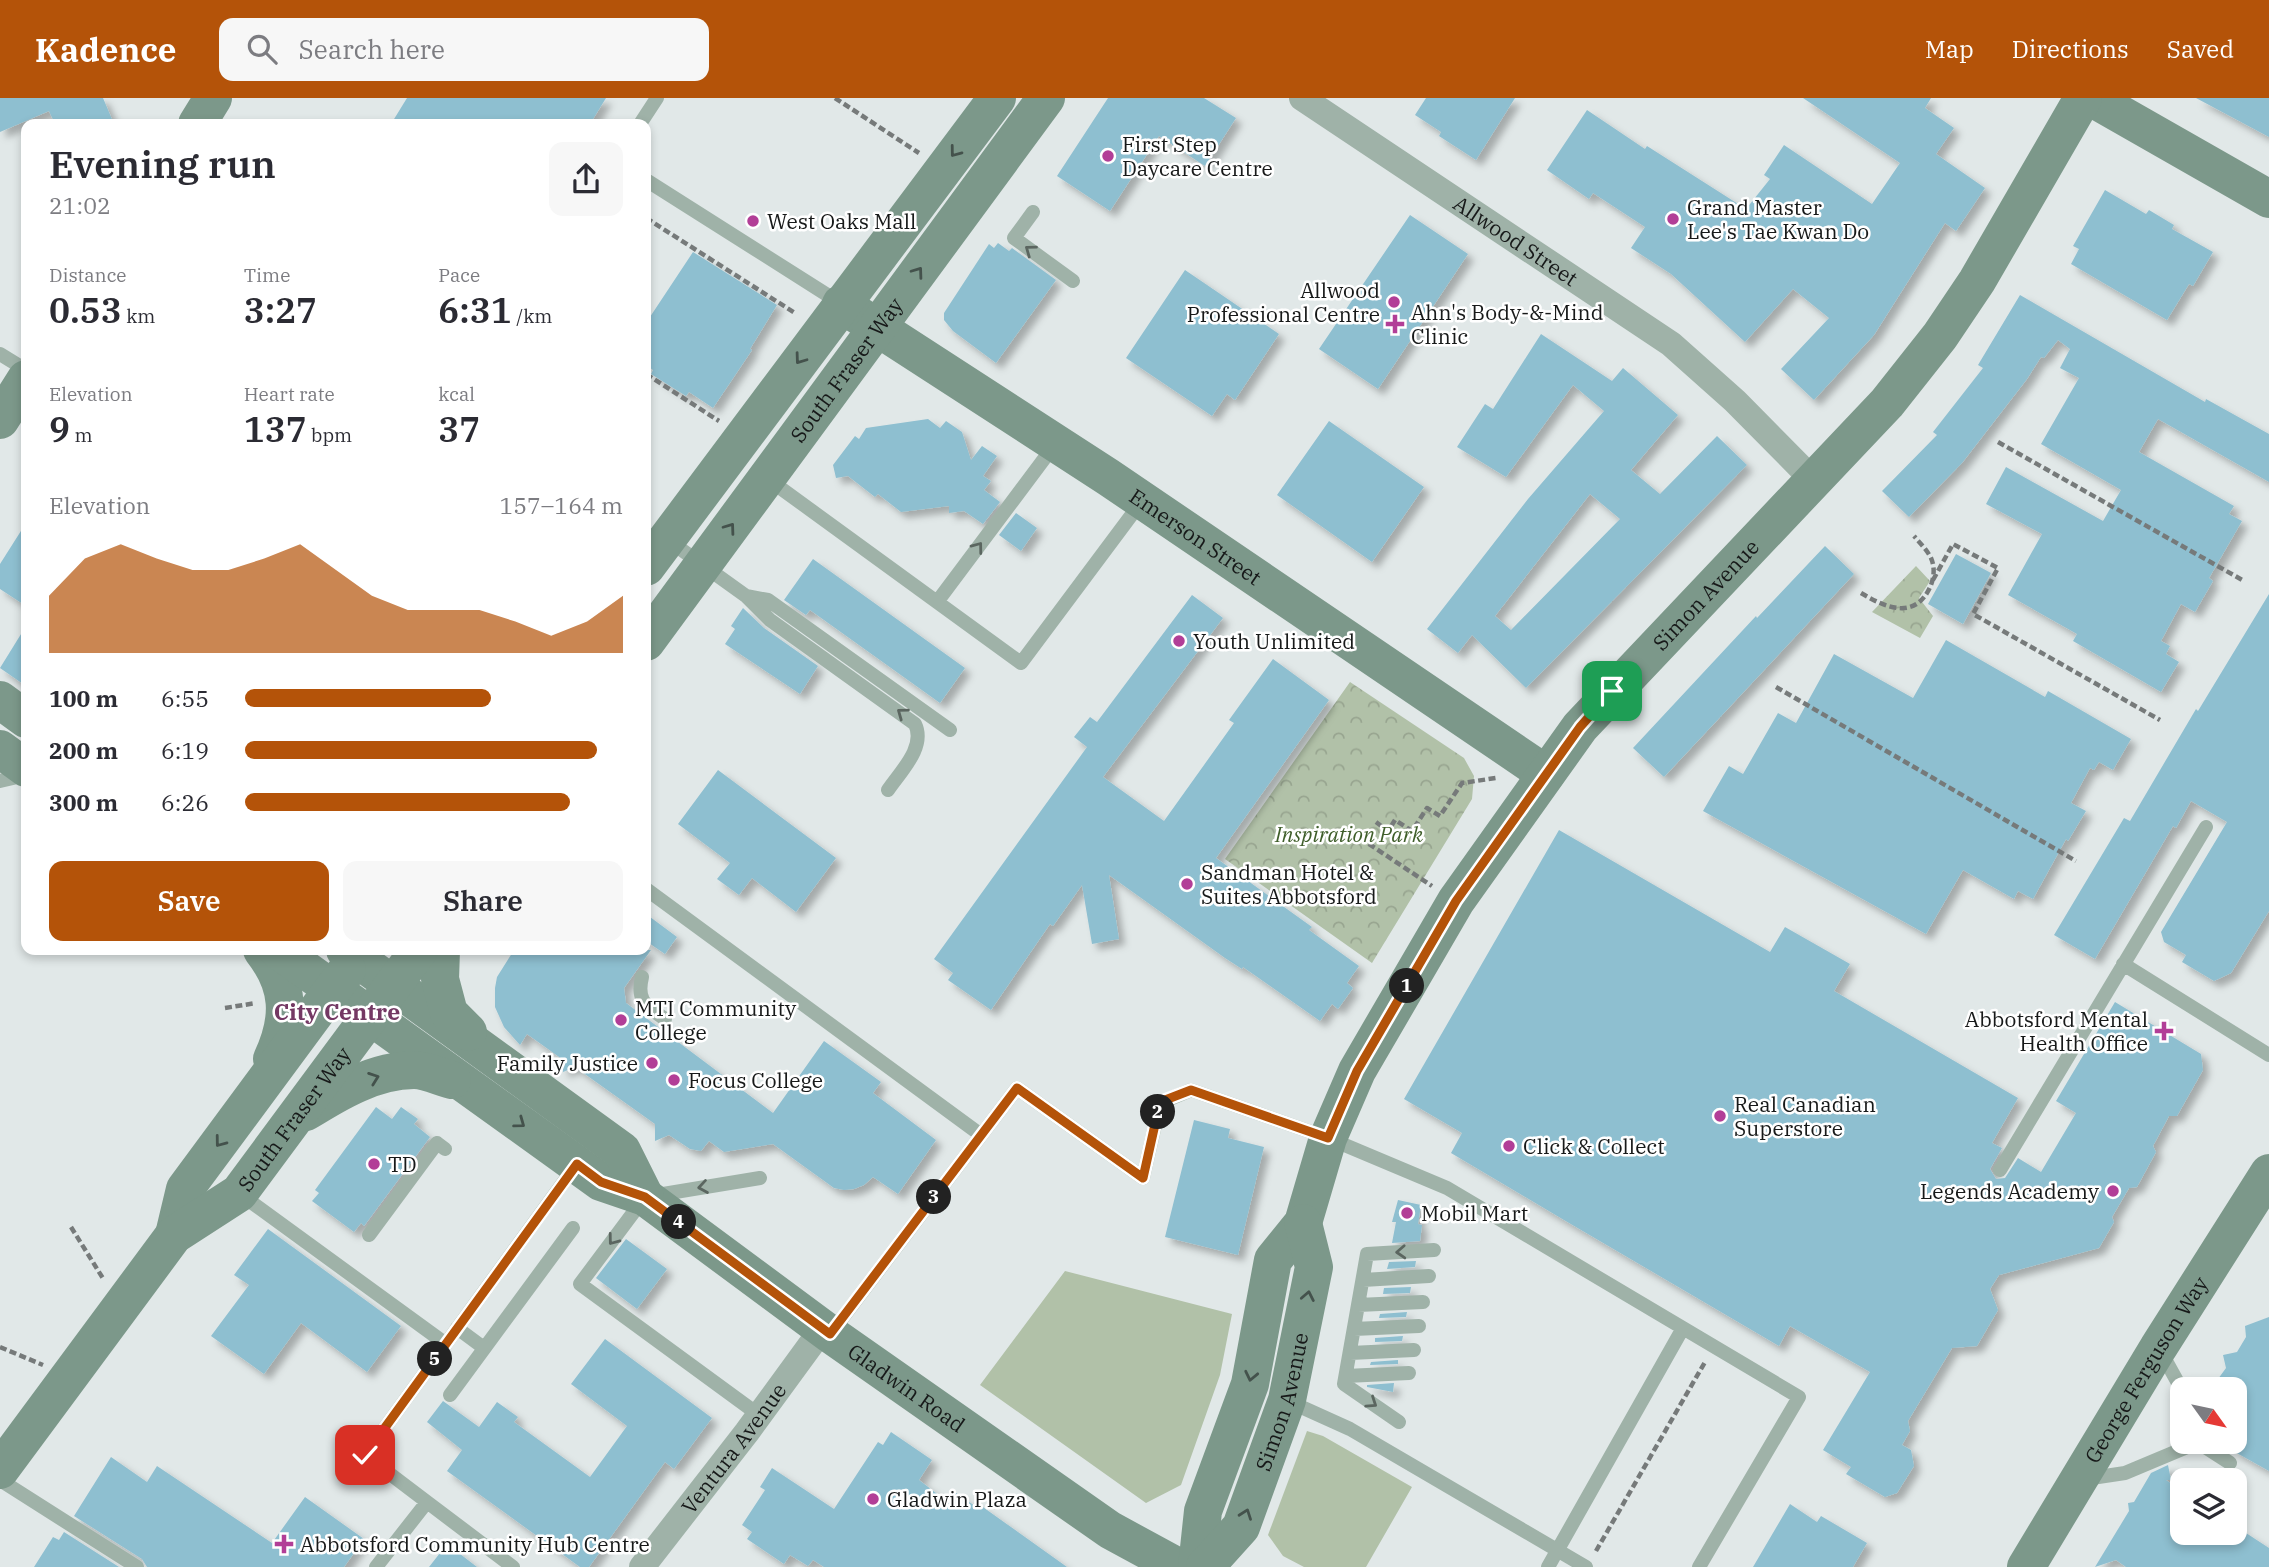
<!DOCTYPE html>
<html lang="en">
<head>
<meta charset="utf-8">
<style>
	body { margin:0; font-family:"IBM Plex Serif",serif; background:#f7f7f7; color:#2b2b33; height:100vh; display:flex; flex-direction:column; font-size:26px; white-space:nowrap }
	* { box-sizing:border-box; margin:0 }
	p { font-size:23px; color:#7c7c81 }
	.icon { flex:none; width:38px; height:38px; fill:none; stroke:currentColor; stroke-width:2; stroke-linecap:round; stroke-linejoin:round }
	.map { position:relative; flex:1; overflow:hidden }
	.side { position:absolute; left:21px; top:21px; width:630px; height:836px; display:flex; flex-direction:column; background:#fff; border-radius:14px; box-shadow:0 4px 10px #0003 }
	.side>* { flex:none }
	.needle { width:46px; rotate:123deg }
	.tools { position:absolute; left:2170px; top:1279px; display:grid; gap:14px }
	.tools a { display:grid; place-items:center; width:77px; height:77px; border-radius:14px; background:#fff; box-shadow:0 4px 10px #0003; font-size:35px }
	.pin { position:absolute; display:grid; place-items:center; width:60px; height:60px; color:#fff; margin:-30px; border-radius:14px; box-shadow:0 4px 10px #0006 }
	.km { position:absolute; width:35px; height:35px; margin:-18px; border-radius:50%; background:#222; color:#fff; font-size:19px; line-height:35px; text-align:center }
	.round { display:grid; place-items:center; flex:none; width:74px; height:74px; border-radius:14px; background:#f7f7f7 }
	.overview { display:flex; align-items:center; justify-content:space-between; height:119px; padding:0 28px }
	h1 { font-size:38px; font-weight:600; line-height:52px }
	.stats { display:grid; grid-template-columns:repeat(3,1fr); gap:10px; height:119px; padding:7px 28px }
	.stats div { display:grid; align-content:center }
	.stats b { font-size:35px; font-weight:600 }
	.stats small { font-size:19px; font-weight:400 }
	.stats p { font-size:19px }
	.chart { height:196px; padding:14px 28px }
	.chart p { display:flex; justify-content:space-between }
	.chart svg { width:100%; height:126px; margin-top:7px; fill:#b45309; opacity:.7 }
	.button { display:flex; gap:14px; margin-top:auto; padding:14px 28px }
	.button a { flex:1; height:80px; border-radius:14px; background:#b45309; color:#fff; font-size:28px; font-weight:600; line-height:80px; text-align:center }
	.button a+a { background:#f7f7f7; color:#2b2b33 }
	ul { padding:0 28px; list-style:none; font-size:23px }
	li { display:grid; grid-template-columns:112px 84px 1fr; align-items:center; height:52px }
	li i { height:18px; border-radius:9px; background:#b45309 }
	header { display:flex; align-items:center; gap:42px; box-sizing:border-box; height:98px; padding:0 35px; background:#b45309; color:#fff }
	header strong { font-size:33px }
	nav { display:flex; gap:38px; margin-inline-start:auto; font-size:24px }
	.search { width:490px; height:63px; background:#f7f7f7; display:flex; align-items:center; gap:18px; box-sizing:border-box; padding:0 24px; border-radius:14px; color:#7c7c81; font-size:26px }
	.map>svg:first-child { display:block }
	.grass { fill:#b1c1a8 }
	.park { fill:url(#park-crowns) }
	.building { fill:#8ebfd0; fill-rule:evenodd; filter:url(#shadow) }
	.lines { fill:none; stroke-linecap:round; stroke-linejoin:round }
	.path { stroke:#767a7a; stroke-width:4.5; stroke-dasharray:7 3.5; stroke-linecap:butt }
	.lane { stroke:#9fb2a8; stroke-width:14 }
	.street { stroke:#9fb2a8; stroke-width:26 }
	.secondary { stroke:#7c988a; stroke-width:38 }
	.oneway { stroke:#44524c }
	.oneway2 { stroke:#5b6660 }
	.route-casing { stroke:#fff; stroke-width:14 }
	.route { stroke:#b45309; stroke-width:9 }
	.poi-dot { fill:#b23e97; stroke:#fff; stroke-width:2.5 }
	.labels { text-anchor:middle; dominant-baseline:central; stroke-width:5; stroke-linejoin:round; paint-order:stroke }
	.poi-label { font-size:21px; fill:#171919; stroke:#fff; text-anchor:start }
	.street-label { font-size:21px; fill:#171919; stroke:#fff }
	.park-label { font-size:21px; font-style:italic; fill:#3f5e2a; stroke:#fff }
	.neighbourhood-label { font-size:23px; font-weight:bold; fill:#743964; stroke:#fff }
</style>
</head>
<body>
<header>
<strong>Kadence</strong>
<div class="search"><svg class="icon" aria-label="search" viewBox="0 0 24 24"><circle cx="10" cy="10" r="6"/><path d="M15 15l6 6"/></svg>Search here</div>
<nav><a>Map</a><a>Directions</a><a>Saved</a></nav>
</header>
<div class="map">
<svg width="2269" height="1469" viewBox="0 0 2269 1469">
	<defs>
		<pattern id="park-crowns" width="20" height="18" patternUnits="userSpaceOnUse" patternTransform="scale(1.75)"><rect width="20" height="18" fill="#b1c1a8"/><path d="M2 6a3 3 0 1 1 6 0M12 15a3 3 0 1 1 6 0" fill="none" stroke="#98a590"/></pattern>
		<filter id="shadow"><feDropShadow dx="6" dy="6" stdDeviation="3.5" flood-color="#0004"/></filter>
	</defs>
	<rect width="100%" height="100%" fill="#e1e8e8"/>
	<path class="grass" d="M1065 1173 1232 1216 1220 1277 1181 1387 1146 1405 980 1287Z
		M1307 1333 1323 1338 1412 1389 1366 1469H1304L1283 1458 1268 1437Z"/>
	<path class="park" d="M1916 468 1930 483 1919 500 1933 518 1920 540 1872 514Z
		M1350 584 1464 660 1474 678 1472 701 1372 865 1225 761Z"/>
	<path class="building" d="M0 0H103L114 26H55L49 13 0 34Z
		M407 0H606L590 26H391Z
		M1108 0H1204L1236 20 1205 68 1159 38 1110 113 1057 78Z
		M1426 0H1515L1476 62 1439 38 1441 34 1415 17Z
		M1803 0H1931L1925 10 1954 30 1936 56 1985 90 1956 133 1945 125 1874 237 1814 302 1781 271 1829 220 1793 191 1745 244 1671 176 1631 150 1645 129 1593 95 1589 101 1547 72 1587 12 1645 51 1647 48 1746 111 1770 81 1764 77 1784 47 1872 106 1900 65Z
		M2196 0H2269V39Z
		M2105 92 2146 116 2149 112 2174 127 2172 131 2213 154 2193 188 2189 186 2167 222 2071 166 2079 151 2073 148Z
		M1410 117 1468 156 1378 291 1319 251Z
		M998 145 1009 153 1012 150 1056 182 996 265 953 233 944 222V215L989 146 994 150Z
		M693 154 777 207 750 251 752 252 713 310 689 294 686 298 651 276 653 272 646 267V225Z
		M1185 172 1279 236 1235 302 1227 296 1212 318 1126 260Z
		M2020 197 2205 304 2206 301 2269 336V384L2158 321 2139 354 2234 408 2229 416 2242 423 2209 480 2213 483 2195 514 2181 506 2161 543 2170 548 2166 556 2179 564 2161 594 2073 543 2077 536 2008 497 2042 436 1986 406 2006 369 2103 423 2121 392 2041 346 2079 280 2060 270 2070 251 2058 242 2044 260 2041 259 2027 281 1962 365 1909 419 1882 393 1937 337 1933 334 1983 270 1978 267Z
		M1541 236 1612 283 1623 270 1678 317 1631 372 1660 396 1717 338 1747 367 1526 590 1472 537 1458 555 1427 531 1528 401 1604 313 1573 287 1506 379 1457 349 1485 306 1493 311ZM1590 396 1620 421 1511 532 1495 518Z
		M928 321 940 330 946 323 962 334 971 362 982 348 997 358 983 378 991 383 984 392 1000 404 983 426 964 413 949 415V408L901 414 878 396 875 399 848 378 836 380 833 367 855 338 859 341 866 330Z
		M1329 323 1424 389 1372 464 1277 397Z
		M1016 415 1037 430 1021 453 999 437Z
		M26 425V508L0 491V466Z
		M1825 448 1854 476 1664 679 1633 650 1756 518 1757 520Z
		M1956 456 1991 475 1963 526 1928 506Z
		M813 461 965 570 940 605 810 512 806 517 784 502Z
		M2269 496V813L2231 875 2214 883 2182 864 2186 857 2164 844 2161 834 2227 724 2191 703 2176 730 2173 728 2095 861 2054 837 2124 720 2130 723 2196 611 2198 613Z
		M1192 497 1223 520 1103 679 1164 723 1234 625 1229 622 1273 561 1329 602 1216 760 1312 829 1309 832 1359 868 1347 885 1353 890 1338 911 1332 906 1320 923 1243 869 1242 871 1225 860 1109 777 1119 841 1092 846 1082 787 1053 828 1050 826 991 912 948 882 953 875 934 861 1087 649 1074 639 1090 619 1097 624Z
		M743 510 764 530 818 568 800 596 725 546 735 531 731 528Z
		M26 528V588L0 570Z
		M1946 542 2045 599 2048 593 2131 641 2113 672 2099 664 2094 672 2090 670 2071 705 2086 713 2068 743 2066 741 2033 801 2018 793 2014 801 1963 772 1926 836 1703 713 1729 668 1743 676 1778 615 1796 625 1834 556 1913 600Z
		M718 672 836 760 796 814 752 780 739 797 717 781 730 765 678 726Z
		M1559 732 1770 854 1785 829 1850 866 1834 893 2018 1000 1992 1045 2002 1050 1990 1071 1996 1081 2005 1080 2018 1060 2041 1074 2076 1015 2056 1003 2115 904 2201 956 2203 972 2177 1018H2169L2153 1048 2156 1054 2137 1089 2129 1090 2112 1119 2114 1124 2099 1150 1999 1177 1990 1191 1998 1212 1977 1248 1952 1250 1908 1323 1910 1333 1902 1347 1911 1352 1914 1368 1897 1395 1885 1399 1846 1376 1851 1369 1823 1352 1870 1274 1790 1228 1779 1248 1564 1122 1451 1055 1462 1035 1404 1001Z
		M646 816 677 839 665 856 646 843Z
		M514 852H651L624 890 626 905 773 1015 824 943 881 984 873 995 936 1042 898 1096 873 1079 864 1087 854 1091 844 1092 834 1090 773 1046 724 1054 709 1043 701 1053 690 1051 669 1037 655 1043V1026L575 969 563 974 562 961 527 936 520 947 504 929 495 909V890L497 879Z
		M376 1009 392 1021 401 1009 418 1021 414 1026 430 1039 364 1128 361 1125 354 1134 312 1103 319 1095 315 1092Z
		M1194 1022 1230 1031 1228 1040 1264 1049 1238 1157 1165 1139Z
		M1398 1102 1421 1107 1418 1126 1422 1127 1420 1143 1392 1145 1396 1124H1392Z
		M268 1131 401 1228 367 1274 301 1225 264 1276 211 1238 249 1187 234 1177Z
		M626 1141 667 1171 637 1211 596 1180Z
		M1416 1163 1415 1169 1387 1171 1389 1164Z
		M1411 1189 1410 1195 1383 1196 1384 1190Z
		M1407 1214 1406 1219 1379 1220 1380 1216Z
		M2269 1219V1373L2235 1354V1292H2210L2226 1270 2223 1257 2237 1254 2246 1239 2245 1228Z
		M1403 1238 1402 1243 1375 1244V1240Z
		M605 1241 712 1320 674 1371 665 1364 589 1469H580L447 1373 462 1352 427 1324 443 1303 479 1329 497 1304 518 1319 514 1324 590 1379 627 1328 571 1286Z
		M1398 1262V1266L1370 1267 1371 1264Z
		M1394 1285 1393 1294 1367 1289V1287Z
		M891 1334 932 1362 919 1382 949 1405 956 1395 978 1410 980 1407 1067 1469H824L813 1462 808 1468 790 1457 784 1466 747 1441 752 1434 742 1427 765 1392 760 1389 772 1370 834 1411 878 1344 883 1347Z
		M111 1359 147 1384 157 1368 272 1445 305 1399 364 1441 344 1469H147L142 1461 74 1418Z
		M2168 1367 2171 1382H2166L2182 1393V1435H2246L2269 1450V1469H2126L2116 1462 2095 1469 2129 1413 2128 1405 2134 1404 2151 1375Z
		M1790 1406 1817 1424 1821 1418 1867 1445 1853 1469H1753Z
		M64 1434 119 1469H34L53 1439 59 1442Z
		M447 1446 477 1469H429Z"/>
	<g class="lines">
		<path class="path" d="M835 0 919 55
			M646 120 795 215
			M646 276 719 323
			M1998 344 2244 483
			M1933 482 1953 446 1998 470 1973 516 2160 622
			M1861 495C1886 510 1916 523 1931 487 1934 479 1935 469 1931 460 1927 452 1920 445 1914 438
			M1776 589 2076 763
			M1376 724 1388 733 1395 722 1412 733 1427 710 1440 718 1462 685 1496 680
			M1360 740 1432 788
			M225 910 256 905
			M71 1129 104 1182
			M0 1249 43 1267
			M1596 1453 1705 1264"/>
		<path class="lane" d="M640 26 657 0
			M646 82 840 205
			M1033 114 1014 140 1073 183
			M0 256 26 272
			M768 381 1021 565 1142 403
			M668 442 746 498 768 502 950 632
			M746 498 770 522 915 626C926 649 901 673 888 692
			M937 504 1056 345
			M0 683 26 677
			M646 791 981 1037
			M2123 866 2269 957
			M642 879C636 904 647 908 665 921
			M2000 1072 2206 729
			M240 1096 446 1246
			M369 1137 437 1045 445 1051
			M1363 1182 1429 1178
			M1358 1207 1423 1204
			M457 1230 484 1250
			M1354 1231 1419 1228
			M831 1235 1017 990 1143 1080 1160 1005 1191 992 1328 1040 1447 1090 1799 1299 1699 1469
			M2161 1254 2182 1292
			M1350 1255 1414 1252
			M1346 1278 1409 1275
			M450 1297 573 1130
			M1288 1303 1350 1331 1586 1469
			M759 1317 580 1186 645 1099 760 1080
			M1399 1324 1344 1286 1367 1156 1434 1152
			M2199 1345 2230 1365
			M2085 1381 2125 1375 2199 1344
			M0 1382 137 1469
			M427 1404 365 1357 576 1067
			M376 1469 427 1404 513 1469
			M1548 1469 1683 1230"/>
		<g class="street">
			<path id="s1" d="M1302 0 1671 246 1735 303 1813 382"/>
			<path id="s2" d="M642 1469 747 1334 823 1230"/>
		</g>
		<g class="secondary">
			<path d="M2092 0 2269 101"/>
			<path d="M197 26 213 0"/>
			<path id="s3" d="M841 206 1108 379 1546 676"/>
			<path d="M0 322 26 281"/>
			<path d="M646 469 997 0"/>
			<path id="s4" d="M646 544 1046 0"/>
			<path d="M0 602 26 621"/>
			<path d="M0 651 26 670"/>
			<path d="M262 852C290 888 291 920 272 961"/>
			<path id="s5" d="M278 852 601 1084 645 1099 830 1236 1110 1432 1178 1469"/>
			<path d="M345 852 622 1053 645 1099"/>
			<path d="M441 852 440 881 449 915 468 934"/>
			<path d="M306 1014C338 994 375 972 414 972 426 972 440 979 452 982"/>
			<path d="M174 1137 185 1091 347 872"/>
			<path id="s6" d="M0 1372 174 1137 239 1095 419 852"/>
			<path id="s7" d="M1197 1469 1203 1413 1250 1286 1273 1162 1303 1125 1328 1040 1357 973 1456 803 1580 629 1887 305 1940 238 1977 183 2083 0"/>
			<path id="s8" d="M1205 1469 1241 1429 1287 1302 1314 1169 1303 1125"/>
			<path id="s9" d="M2026 1469 2158 1250 2269 1075"/>
		</g>
	</g>
	<defs><path id="oneway-chevron" d="M-2-3.5L2.5 0L-2 3.5" fill="none" stroke-width="1.6" stroke-linecap="round" stroke-linejoin="round" transform="scale(1.75)"/></defs>
	<g class="oneway">
		<use href="#oneway-chevron" transform="translate(955 54) rotate(127)"/>
		<use href="#oneway-chevron" transform="translate(918 174) rotate(-54)"/>
		<use href="#oneway-chevron" transform="translate(800 261) rotate(126)"/>
		<use href="#oneway-chevron" transform="translate(730 430) rotate(-54)"/>
		<use href="#oneway-chevron" transform="translate(374 980) rotate(-20)"/>
		<use href="#oneway-chevron" transform="translate(520 1025) rotate(36)"/>
		<use href="#oneway-chevron" transform="translate(220 1044) rotate(127)"/>
		<use href="#oneway-chevron" transform="translate(1308 1198) rotate(-79)"/>
		<use href="#oneway-chevron" transform="translate(1251 1278) rotate(102)"/>
		<use href="#oneway-chevron" transform="translate(1246 1416) rotate(-70)"/>
	</g>
	<g class="oneway2">
		<use href="#oneway-chevron" transform="translate(1030 152) rotate(-144)"/>
		<use href="#oneway-chevron" transform="translate(978 449) rotate(-53)"/>
		<use href="#oneway-chevron" transform="translate(902 615) rotate(-144)"/>
		<use href="#oneway-chevron" transform="translate(703 1089) rotate(171)"/>
		<use href="#oneway-chevron" transform="translate(613 1142) rotate(127)"/>
		<use href="#oneway-chevron" transform="translate(1401 1154) rotate(177)"/>
		<use href="#oneway-chevron" transform="translate(1372 1305) rotate(34)"/>
	</g>
	<g class="lines">
		<g class="route-casing">
			<path id="route" d="M365 1357 577 1066 601 1084 645 1099 830 1236 1017 990 1143 1080 1160 1004 1191 992 1328 1040 1357 973 1456 803 1580 629 1612 593"/>
		</g>
		<use href="#route" class="route"/>
	</g>
	<g class="poi-dot">
		<circle cx="1108" cy="58" r="7"/>
		<circle cx="1673" cy="121" r="7"/>
		<circle cx="753" cy="123" r="7"/>
		<circle cx="1394" cy="204" r="7"/>
		<path d="M1391.5 215.5h7v7h7v7h-7v7h-7v-7h-7v-7h7z"/>
		<circle cx="1179" cy="543" r="7"/>
		<circle cx="1187" cy="786" r="7"/>
		<circle cx="621" cy="922" r="7"/>
		<path d="M2160.5 922.5h7v7h7v7h-7v7h-7v-7h-7v-7h7z"/>
		<circle cx="652" cy="965" r="7"/>
		<circle cx="674" cy="982" r="7"/>
		<circle cx="1720" cy="1018" r="7"/>
		<circle cx="1509" cy="1048" r="7"/>
		<circle cx="374" cy="1066" r="7"/>
		<circle cx="2113" cy="1093" r="7"/>
		<circle cx="1407" cy="1115" r="7"/>
		<circle cx="873" cy="1401" r="7"/>
		<path d="M280.5 1435.5h7v7h7v7h-7v7h-7v-7h-7v-7h7z"/>
	</g>
	<g class="labels">
		<g class="poi-label">
			<text x="1122" y="46">First Step<tspan x="1122" dy="24">Daycare Centre</tspan></text>
			<text x="1687" y="109">Grand Master<tspan x="1687" dy="24">Lee's Tae Kwan Do</tspan></text>
			<text x="767" y="123">West Oaks Mall</text>
			<text x="1380" y="192" text-anchor="end">Allwood<tspan x="1380" dy="24">Professional Centre</tspan></text>
			<text x="1411" y="214">Ahn's Body-&amp;-Mind<tspan x="1411" dy="24">Clinic</tspan></text>
			<text x="1193" y="543">Youth Unlimited</text>
			<text x="1201" y="774">Sandman Hotel &amp;<tspan x="1201" dy="24">Suites Abbotsford</tspan></text>
			<text x="635" y="910">MTI Community<tspan x="635" dy="24">College</tspan></text>
			<text x="2148" y="921" text-anchor="end">Abbotsford Mental<tspan x="2148" dy="24">Health Office</tspan></text>
			<text x="638" y="965" text-anchor="end">Family Justice</text>
			<text x="688" y="982">Focus College</text>
			<text x="1734" y="1006">Real Canadian<tspan x="1734" dy="24">Superstore</tspan></text>
			<text x="1523" y="1048">Click &amp; Collect</text>
			<text x="388" y="1066">TD</text>
			<text x="2099" y="1093" text-anchor="end">Legends Academy</text>
			<text x="1421" y="1115">Mobil Mart</text>
			<text x="887" y="1401">Gladwin Plaza</text>
			<text x="300" y="1446">Abbotsford Community Hub Centre</text>
		</g>
		<g class="street-label">
			<text stroke="none"><textPath href="#s1" startOffset="257">Allwood Street</textPath></text>
			<text stroke="none"><textPath href="#s4" startOffset="338">South Fraser Way</textPath></text>
			<text stroke="none"><textPath href="#s3" startOffset="424">Emerson Street</textPath></text>
			<text stroke="none"><textPath href="#s7" startOffset="1120">Simon Avenue</textPath></text>
			<text stroke="none"><textPath href="#s6" startOffset="462">South Fraser Way</textPath></text>
			<text stroke="none"><textPath href="#s9" startOffset="231">George Ferguson Way</textPath></text>
			<text stroke="none"><textPath href="#s5" startOffset="768">Gladwin Road</textPath></text>
			<text stroke="none"><textPath href="#s8" startOffset="186">Simon Avenue</textPath></text>
			<text stroke="none"><textPath href="#s2" startOffset="150">Ventura Avenue</textPath></text>
		</g>
		<g class="park-label">
			<text x="1349" y="736">Inspiration Park</text>
		</g>
		<g class="neighbourhood-label">
			<text x="337" y="913">City Centre</text>
		</g>
	</g>
</svg>
<div class="tools">
<a><svg class="needle" viewBox="-14 -14 28 28"><path d="M0-13l5 13h-10z" fill="#e53935"/><path d="M0 13l5-13h-10z" fill="#7c7c81"/></svg></a>
<a><svg class="icon" aria-label="layers" viewBox="0 0 24 24"><path d="M12 4l9 5-9 5-9-5zM3 14l9 5 9-5"/></svg></a>
</div>
<div class="pin" style="left:1612px;top:593px;background:#1e9e55"><svg class="icon" aria-label="arrive" viewBox="0 0 24 24"><path d="M6 21V4h12l-3 4 3 4H6"/></svg></div>
<div class="pin" style="left:365px;top:1357px;background:#d93025"><svg class="icon" aria-label="check" viewBox="0 0 24 24"><path d="M5 12l5 5 9-10"/></svg></div>
<b class="km" style="left:1407px;top:888px">1</b>
<b class="km" style="left:1158px;top:1014px">2</b>
<b class="km" style="left:934px;top:1099px">3</b>
<b class="km" style="left:679px;top:1124px">4</b>
<b class="km" style="left:435px;top:1261px">5</b>
<section class="side">
<div class="overview"><div><h1>Evening run</h1><p>21:02</p></div><a class="round"><svg class="icon" aria-label="share" viewBox="0 0 24 24"><path d="M12 15V3M7 8l5-5 5 5M5 13v7h14v-7"/></svg></a></div>
<div class="stats">
<div><p>Distance</p><b>0.53<small> km</small></b></div>
<div><p>Time</p><b>3:27</b></div>
<div><p>Pace</p><b>6:31<small> /km</small></b></div>
</div>
<div class="stats">
<div><p>Elevation</p><b>9<small> m</small></b></div>
<div><p>Heart rate</p><b>137<small> bpm</small></b></div>
<div><p>kcal</p><b>37</b></div>
</div>
<div class="chart"><p><span>Elevation</span>157–164 m</p>
<svg viewBox="0 0 160 44" preserveAspectRatio="none"><path d="M0 44V24L10 11L20 6L30 11L40 15L50 15L60 11L70 6L80 15L90 24L100 29L110 29L120 29L130 33L140 38L150 33L160 24V44z"/></svg>
</div>
<ul>
<li><b>100 m</b>6:55<i style="width:65%"></i></li>
<li><b>200 m</b>6:19<i style="width:93%"></i></li>
<li><b>300 m</b>6:26<i style="width:86%"></i></li>
</ul>
<div class="button"><a>Save</a><a>Share</a></div>
</section>
</div>
</body>
</html>
